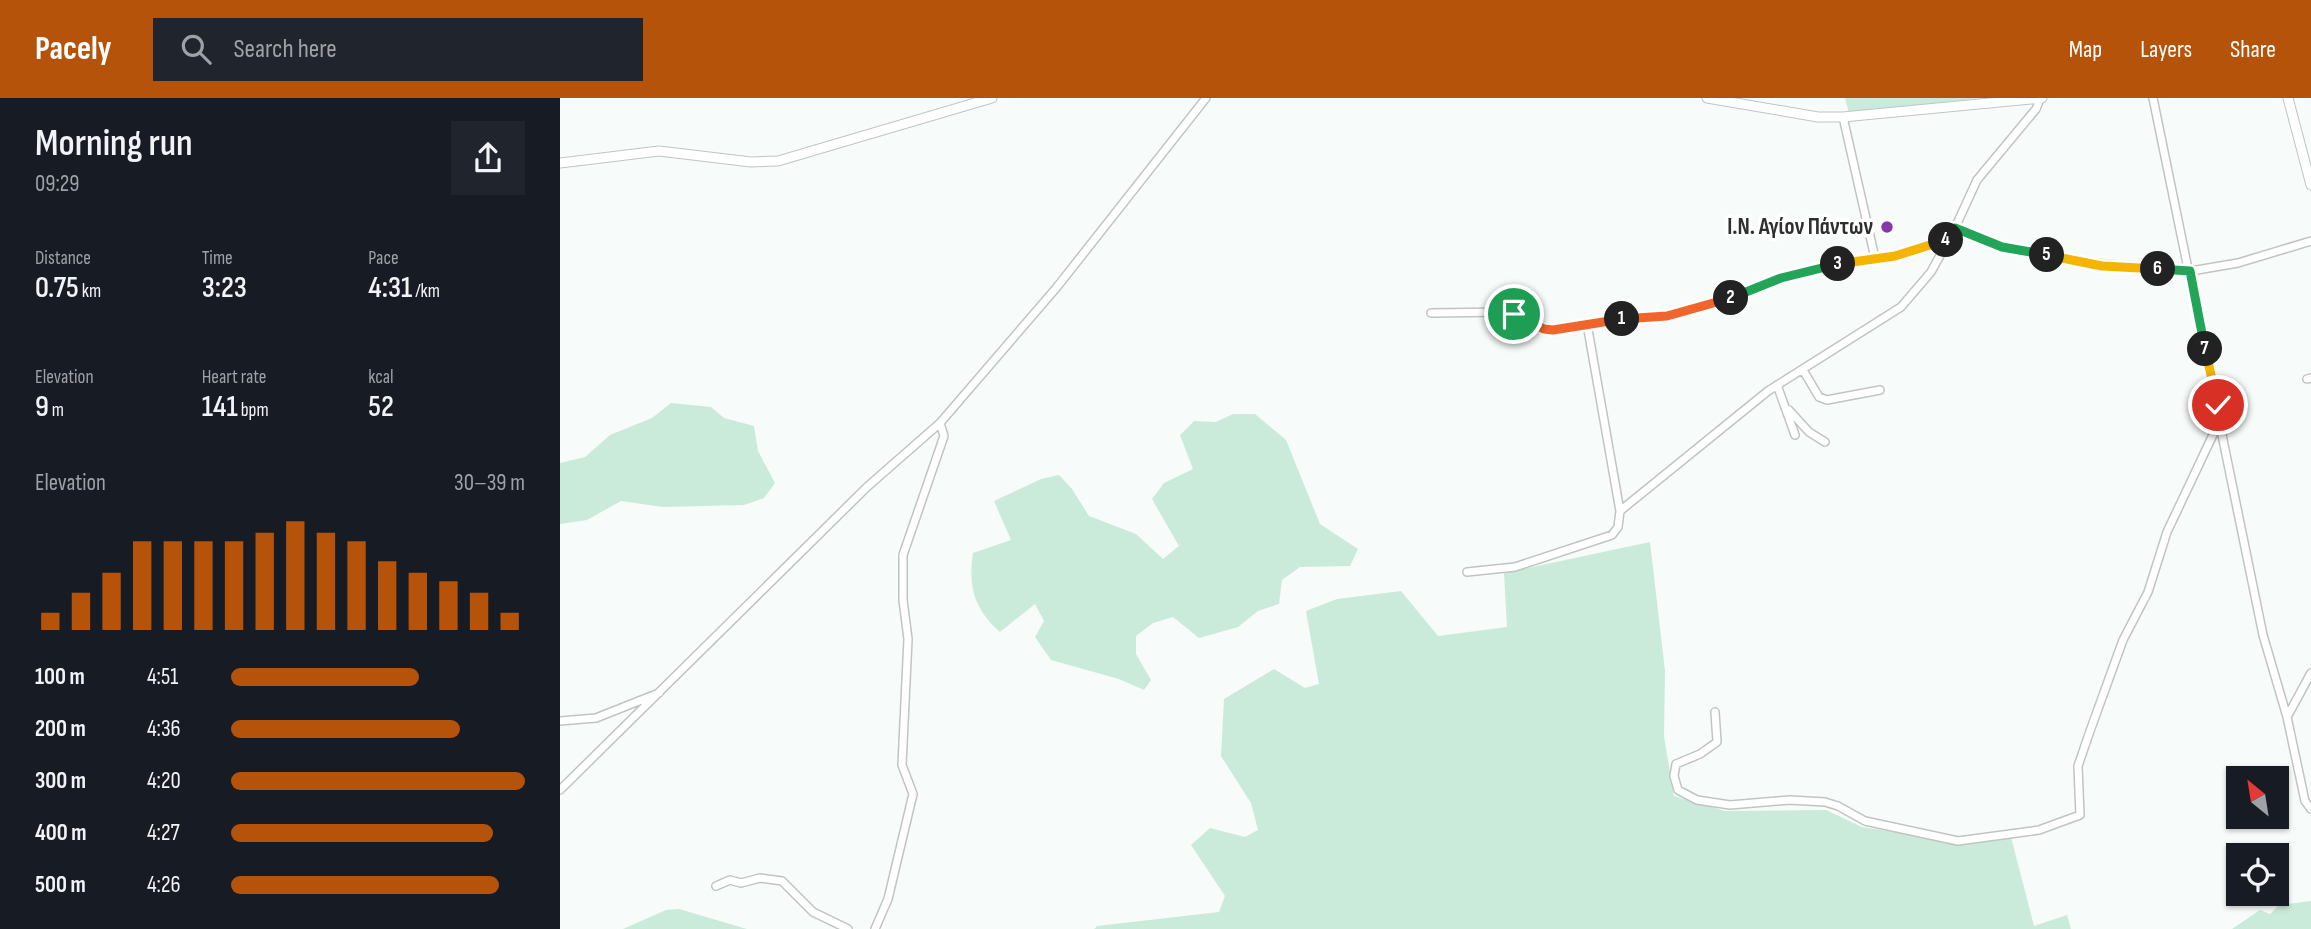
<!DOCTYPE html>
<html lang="en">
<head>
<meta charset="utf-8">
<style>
	body { margin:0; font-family:"Sofia Sans Condensed",sans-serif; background:#20242c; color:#f1f3f6; height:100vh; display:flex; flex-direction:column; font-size:26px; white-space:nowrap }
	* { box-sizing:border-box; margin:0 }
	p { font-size:23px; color:#9ea1a6 }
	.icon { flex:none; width:38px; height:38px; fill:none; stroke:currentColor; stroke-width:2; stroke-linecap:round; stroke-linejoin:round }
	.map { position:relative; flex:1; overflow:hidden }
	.panel { display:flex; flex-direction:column; background:#171b24; width:560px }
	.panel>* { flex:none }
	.needle { width:46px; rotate:330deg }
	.buttons { position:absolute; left:1666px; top:668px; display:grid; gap:14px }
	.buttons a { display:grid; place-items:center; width:63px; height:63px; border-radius:0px; background:#171b24; box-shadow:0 2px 5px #0004; font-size:35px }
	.pin { position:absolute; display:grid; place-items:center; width:60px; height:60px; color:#fff; margin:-30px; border:4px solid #fff; border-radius:50%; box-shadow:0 2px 7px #0007 }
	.km { position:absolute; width:35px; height:35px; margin:-18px; border-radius:50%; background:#222; color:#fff; font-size:19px; line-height:35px; text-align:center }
	.round { display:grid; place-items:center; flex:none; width:74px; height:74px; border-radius:0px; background:#20242c }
	.summary { display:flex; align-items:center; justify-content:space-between; height:119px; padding:0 35px }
	h1 { font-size:38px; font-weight:600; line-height:52px }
	.metrics { display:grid; grid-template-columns:repeat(3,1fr); gap:10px; height:119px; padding:7px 35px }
	.metrics div { display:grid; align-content:center }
	.metrics b { font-size:30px; font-weight:600 }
	.metrics small { font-size:19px; font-weight:400 }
	.metrics p { font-size:19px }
	.chart { height:196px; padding:14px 35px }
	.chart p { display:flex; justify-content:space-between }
	.chart svg { width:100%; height:126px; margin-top:7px; stroke:#b45309; stroke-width:6 }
	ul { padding:0 35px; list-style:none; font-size:23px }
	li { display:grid; grid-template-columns:112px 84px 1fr; align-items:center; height:52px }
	li i { height:18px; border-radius:9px; background:#b45309 }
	header { display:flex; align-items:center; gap:42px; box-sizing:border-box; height:98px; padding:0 35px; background:#b45309; color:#fff }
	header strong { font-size:33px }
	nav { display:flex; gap:38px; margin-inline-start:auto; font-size:24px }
	.search { width:490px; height:63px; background:#20242c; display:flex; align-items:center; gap:18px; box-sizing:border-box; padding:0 24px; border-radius:0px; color:#9ea1a6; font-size:26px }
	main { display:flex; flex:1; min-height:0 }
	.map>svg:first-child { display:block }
	.green { fill:#caebda }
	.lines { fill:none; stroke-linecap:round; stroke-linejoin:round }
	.minor-casing { stroke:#c1c4c3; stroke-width:10 }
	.tertiary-casing { stroke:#c1c4c3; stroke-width:11 }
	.minor { stroke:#fff; stroke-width:7 }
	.tertiary { stroke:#fff; stroke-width:9 }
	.split-1-casing { stroke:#fff; stroke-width:14 }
	.split-2-casing { stroke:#fff; stroke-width:14 }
	.split-3-casing { stroke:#fff; stroke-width:14 }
	.split-4-casing { stroke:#fff; stroke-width:14 }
	.split-5-casing { stroke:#fff; stroke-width:14 }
	.split-6-casing { stroke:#fff; stroke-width:14 }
	.split-7-casing { stroke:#fff; stroke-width:14 }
	.split-8-casing { stroke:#fff; stroke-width:14 }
	.split-1 { stroke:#f0652b; stroke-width:9 }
	.split-2 { stroke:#f0652b; stroke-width:9 }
	.split-3 { stroke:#22a559; stroke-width:9 }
	.split-4 { stroke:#f5b400; stroke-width:9 }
	.split-5 { stroke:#22a559; stroke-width:9 }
	.split-6 { stroke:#f5b400; stroke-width:9 }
	.split-7 { stroke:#22a559; stroke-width:9 }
	.split-8 { stroke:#f5b400; stroke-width:9 }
	.poi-dot { fill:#8638a8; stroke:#fff; stroke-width:2.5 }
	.labels { text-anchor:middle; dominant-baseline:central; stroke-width:7; stroke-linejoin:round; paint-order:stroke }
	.poi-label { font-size:23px; font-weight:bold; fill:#2e2f2e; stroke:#fff; text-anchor:end }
</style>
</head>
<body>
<header>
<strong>Pacely</strong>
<div class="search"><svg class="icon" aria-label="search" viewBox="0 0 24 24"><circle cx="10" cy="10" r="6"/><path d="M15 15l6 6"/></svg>Search here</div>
<nav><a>Map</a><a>Layers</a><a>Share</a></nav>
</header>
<main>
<section class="panel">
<div class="summary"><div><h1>Morning run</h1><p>09:29</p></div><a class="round"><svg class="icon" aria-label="share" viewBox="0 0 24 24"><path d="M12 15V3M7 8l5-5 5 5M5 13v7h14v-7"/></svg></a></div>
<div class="metrics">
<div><p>Distance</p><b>0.75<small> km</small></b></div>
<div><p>Time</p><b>3:23</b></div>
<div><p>Pace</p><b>4:31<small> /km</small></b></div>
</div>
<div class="metrics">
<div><p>Elevation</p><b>9<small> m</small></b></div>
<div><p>Heart rate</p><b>141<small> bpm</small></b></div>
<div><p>kcal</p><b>52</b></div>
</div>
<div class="chart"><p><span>Elevation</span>30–39 m</p>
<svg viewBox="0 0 160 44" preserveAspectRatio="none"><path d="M5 44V38M15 44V31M25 44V24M35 44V13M45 44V13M55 44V13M65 44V13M75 44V10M85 44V6M95 44V10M105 44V13M115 44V20M125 44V24M135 44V27M145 44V31M155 44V38"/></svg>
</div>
<ul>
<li><b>100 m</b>4:51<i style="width:64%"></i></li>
<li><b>200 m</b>4:36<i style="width:78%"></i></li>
<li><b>300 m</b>4:20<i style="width:100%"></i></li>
<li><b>400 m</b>4:27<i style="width:89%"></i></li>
<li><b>500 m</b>4:26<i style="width:91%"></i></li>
</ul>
</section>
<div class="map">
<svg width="1751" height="831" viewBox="0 0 1751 831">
	<rect width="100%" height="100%" fill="#f7fbf9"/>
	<path class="green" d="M1285 0H1420L1289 15Z
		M111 305 151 309 164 320 194 328 198 353 215 385 204 400 184 407 103 409 61 403 27 422 0 426V365L25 359 50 337 92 320Z
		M673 316H695L726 342 760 426 798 451 790 468 740 469 722 482 719 506 698 513 678 529 639 540 613 519 593 525 576 538V556L591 582 584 592 559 581 491 562 475 539 484 523 475 506 440 534C414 511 408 488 413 455L451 442 434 403 481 381 499 377 512 391 529 418 576 436 603 461 619 448 592 401 604 385 633 371 620 337 634 323 656 324Z
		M1090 444 1105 573 1104 638 1114 698 1165 713 1266 712 1302 729 1413 746 1451 739 1474 828 1507 817 1511 831H534L537 828 659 814 665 798 631 747 650 730 685 739 698 732 691 705 661 658 664 601 714 571 745 590 759 586 746 513 777 501 841 493 878 538 947 529 944 475Z
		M1751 803V831H1672L1700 812 1710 816 1719 807Z
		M119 811 187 831H63L106 812Z"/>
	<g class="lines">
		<g class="minor-casing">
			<path id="minor" d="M1593 0 1703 537 1727 619 1745 703 1751 711
				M1480 1 1476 11 1417 82 1395 130 1442 149 1520 164 1631 173 1678 165 1751 143
				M1283 19 1315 160
				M871 215 947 214 993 232 1027 226
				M1243 272 1259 299 1267 302 1320 292
				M1747 281 1751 280
				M1217 287 1235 337
				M1229 312 1249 334 1265 344
				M1060 413 1027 226 1107 218 1167 201 1238 175 1335 158 1385 144
				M907 474 955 469 1052 437 1058 429 1060 413 1208 293 1341 209 1371 174 1395 130
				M1155 614 1157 644 1140 656 1116 666 1114 678 1118 692 1137 702 1170 707 1230 702 1265 704 1278 708 1305 723 1398 743 1479 732 1520 717 1518 668 1530 633 1563 542 1588 494 1607 434 1660 322
				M1727 619 1751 575
				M0 623 36 620 99 595
				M0 692 307 389 380 325 497 189 646 0
				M156 788 170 782 181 785 200 780 222 783 253 814 288 831
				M315 831 328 801 353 696 342 667 348 541 343 502V457L384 338 380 325"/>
		</g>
		<g class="tertiary-casing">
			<path id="tertiary" d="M1147 0 1258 19H1283L1482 0
				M1728 0 1751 87
				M0 65 99 53 191 64 218 63 432 0"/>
		</g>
		<use href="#minor" class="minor"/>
		<use href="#tertiary" class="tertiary"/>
	</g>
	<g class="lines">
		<g class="split-1-casing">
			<path id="split-1" d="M954 216 984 231 993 232 1062 221"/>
		</g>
		<g class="split-2-casing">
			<path id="split-2" d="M1062 221 1107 218 1171 200"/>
		</g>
		<g class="split-3-casing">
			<path id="split-3" d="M1171 200 1221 180 1278 166"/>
		</g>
		<g class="split-4-casing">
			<path id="split-4" d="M1278 166 1335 158 1386 142"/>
		</g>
		<g class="split-5-casing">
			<path id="split-5" d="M1386 142 1395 130 1442 149 1487 157"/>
		</g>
		<g class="split-6-casing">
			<path id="split-6" d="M1487 157 1542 168 1598 171"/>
		</g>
		<g class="split-7-casing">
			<path id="split-7" d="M1598 171 1630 173 1645 251"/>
		</g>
		<g class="split-8-casing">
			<path id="split-8" d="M1645 251 1658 307"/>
		</g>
		<use href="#split-1" class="split-1"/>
		<use href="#split-2" class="split-2"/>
		<use href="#split-3" class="split-3"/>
		<use href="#split-4" class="split-4"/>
		<use href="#split-5" class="split-5"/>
		<use href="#split-6" class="split-6"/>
		<use href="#split-7" class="split-7"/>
		<use href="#split-8" class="split-8"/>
	</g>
	<circle class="poi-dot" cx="1327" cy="129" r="7"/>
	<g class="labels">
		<g class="poi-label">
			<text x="1313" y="129">Ι.Ν. Αγίον Πάντων</text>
		</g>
	</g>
</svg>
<div class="buttons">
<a><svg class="needle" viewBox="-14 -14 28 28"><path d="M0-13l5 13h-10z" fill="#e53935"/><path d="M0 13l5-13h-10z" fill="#9ea1a6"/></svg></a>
<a><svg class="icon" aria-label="locate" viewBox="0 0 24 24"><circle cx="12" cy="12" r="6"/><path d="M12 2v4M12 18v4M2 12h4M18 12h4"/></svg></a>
</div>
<div class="pin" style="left:954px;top:216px;background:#1e9e55"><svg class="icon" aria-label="arrive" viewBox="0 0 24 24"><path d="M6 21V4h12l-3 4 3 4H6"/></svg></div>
<div class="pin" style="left:1658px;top:307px;background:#d93025"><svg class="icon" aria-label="check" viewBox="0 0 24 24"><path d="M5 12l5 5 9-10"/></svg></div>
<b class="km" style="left:1062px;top:221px">1</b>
<b class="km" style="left:1171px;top:200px">2</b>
<b class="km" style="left:1278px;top:166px">3</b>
<b class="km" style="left:1386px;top:142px">4</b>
<b class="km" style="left:1487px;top:157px">5</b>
<b class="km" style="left:1598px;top:171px">6</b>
<b class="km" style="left:1645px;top:251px">7</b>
</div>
</main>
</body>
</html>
